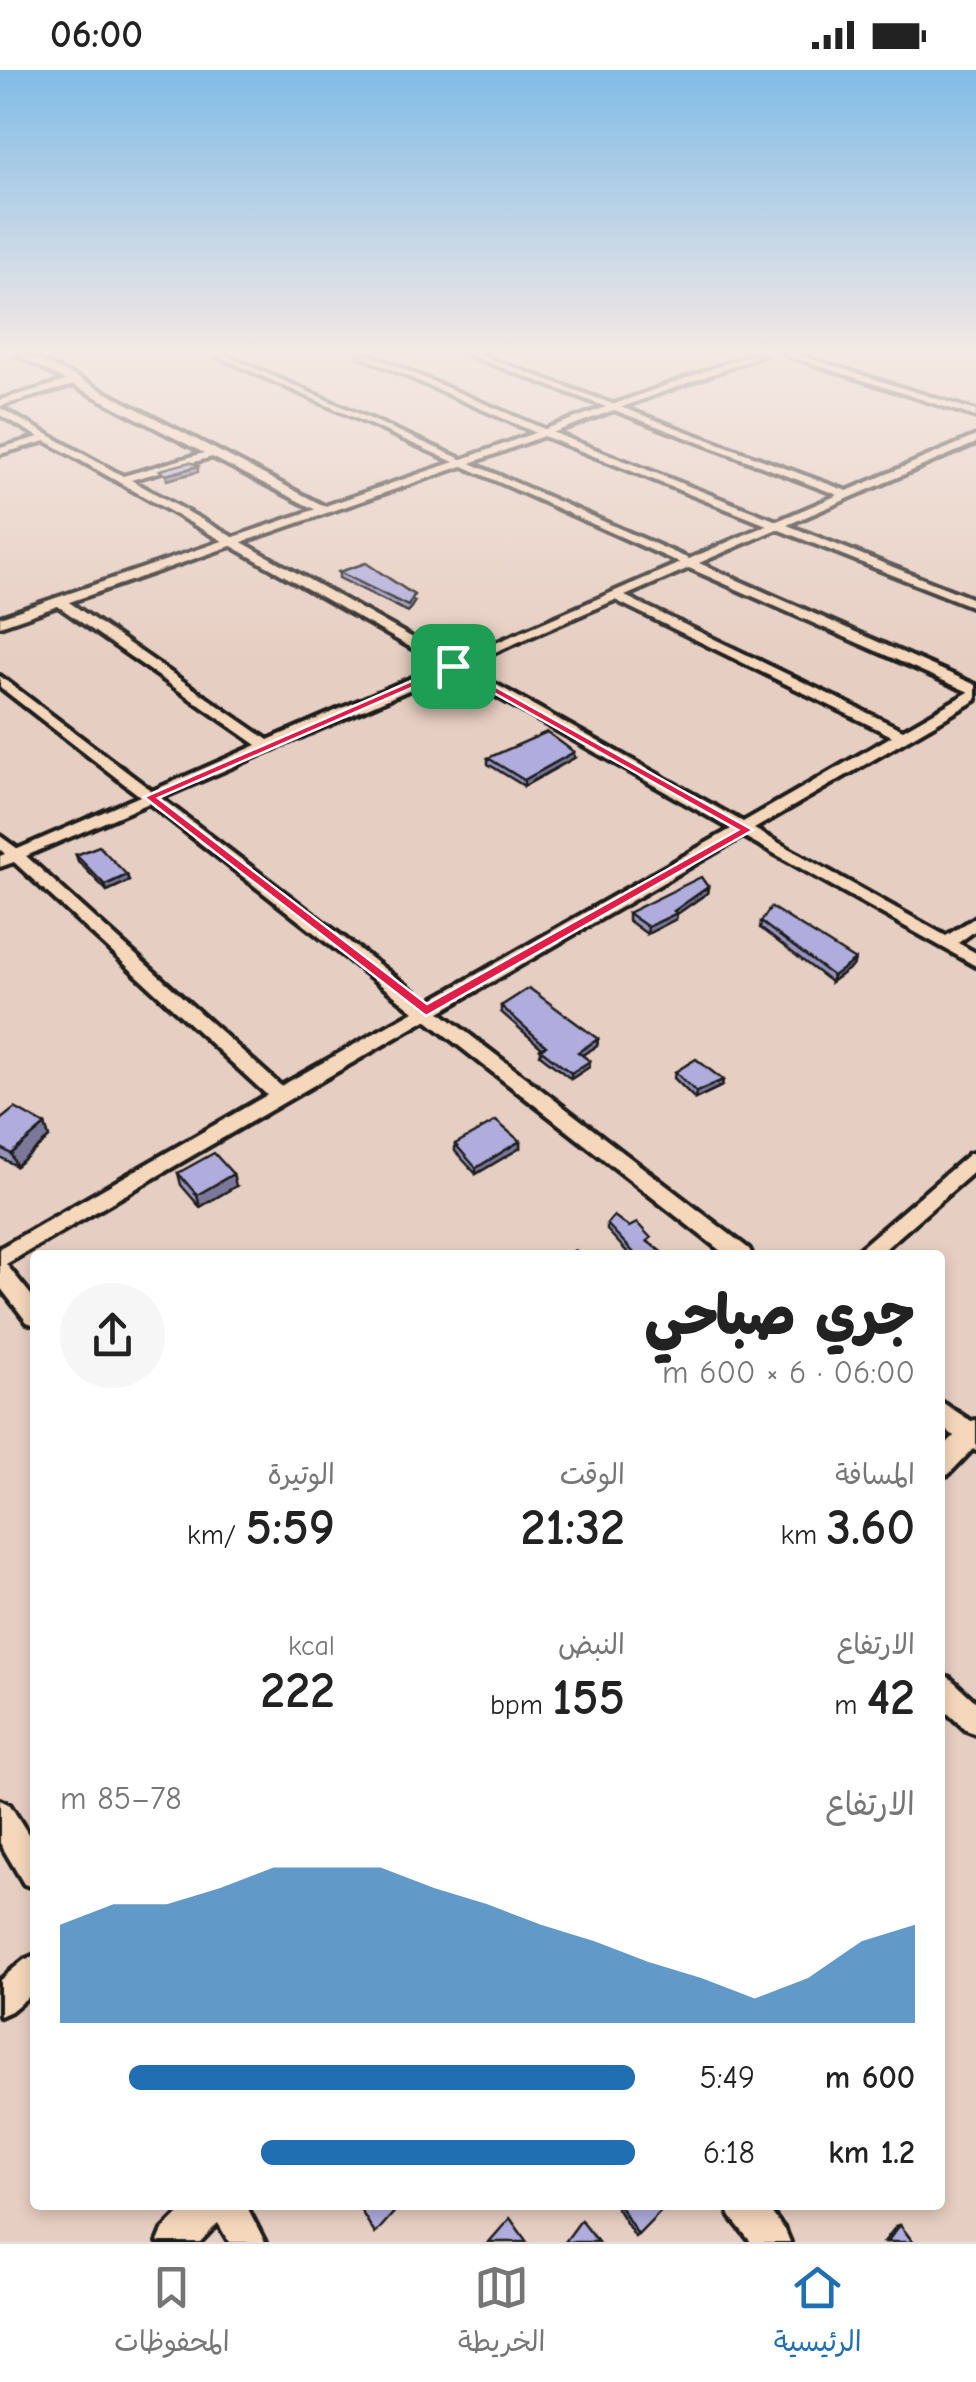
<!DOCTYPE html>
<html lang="ar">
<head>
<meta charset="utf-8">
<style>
	body { margin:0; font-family:"Comic Neue","Playpen Sans Arabic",sans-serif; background:#f6f6f6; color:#222; direction:rtl; height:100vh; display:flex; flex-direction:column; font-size:38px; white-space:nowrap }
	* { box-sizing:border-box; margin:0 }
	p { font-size:32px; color:#767676 }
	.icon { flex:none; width:55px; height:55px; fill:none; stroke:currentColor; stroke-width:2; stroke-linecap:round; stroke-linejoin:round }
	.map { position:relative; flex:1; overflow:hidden; direction:ltr }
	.side { position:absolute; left:30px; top:1180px; width:915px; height:960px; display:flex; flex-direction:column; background:#fff; border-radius:10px; box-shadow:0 5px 15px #0003; direction:rtl }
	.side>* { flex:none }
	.pin { position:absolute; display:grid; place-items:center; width:85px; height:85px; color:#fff; margin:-42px; border-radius:20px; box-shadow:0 5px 15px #0006 }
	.round { display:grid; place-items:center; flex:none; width:105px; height:105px; border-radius:52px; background:#f6f6f6 }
	.overview { display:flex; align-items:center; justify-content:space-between; height:170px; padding:0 30px }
	h1 { font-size:55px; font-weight:800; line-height:75px }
	.metrics { display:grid; grid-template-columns:repeat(3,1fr); gap:15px; height:170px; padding:10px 30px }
	.metrics div { display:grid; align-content:center }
	.metrics b { font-size:50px; font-weight:800 }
	.metrics small { font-size:28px; font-weight:400 }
	.metrics p { font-size:28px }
	.chart { height:280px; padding:20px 30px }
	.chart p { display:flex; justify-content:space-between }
	.chart svg { width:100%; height:180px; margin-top:10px; fill:#1f6fb2; opacity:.7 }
	ul { padding:0 30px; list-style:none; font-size:32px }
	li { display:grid; grid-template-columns:160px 120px 1fr; align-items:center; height:75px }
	li i { height:25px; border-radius:12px; background:#1f6fb2 }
	.status { display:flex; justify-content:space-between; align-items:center; height:70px; padding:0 50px; background:#fff; direction:ltr }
	.status svg { height:28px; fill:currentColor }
	.tabs { display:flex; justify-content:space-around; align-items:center; height:140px; border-top:2px solid #e0e0e0; background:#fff; font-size:28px; color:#767676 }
	.tabs a { display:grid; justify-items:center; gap:5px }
	.tabs .on { color:#1f6fb2 }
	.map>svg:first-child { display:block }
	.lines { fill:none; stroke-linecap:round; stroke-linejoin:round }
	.minor-casing { stroke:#1c1c1c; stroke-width:8 }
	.tertiary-casing { stroke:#1c1c1c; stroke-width:8 }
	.minor { fill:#f5d7bb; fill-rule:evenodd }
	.tertiary { fill:#f5d7bb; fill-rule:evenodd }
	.wall { fill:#9794be; stroke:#1c1c1c; stroke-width:2.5 }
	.shaded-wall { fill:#7b789b; stroke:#1c1c1c; stroke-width:2.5 }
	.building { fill:#b0acdd; stroke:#1c1c1c; stroke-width:2.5 }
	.route { fill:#e11d48; stroke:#fff; stroke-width:2.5; fill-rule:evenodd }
</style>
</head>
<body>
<div class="status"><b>06:00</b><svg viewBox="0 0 49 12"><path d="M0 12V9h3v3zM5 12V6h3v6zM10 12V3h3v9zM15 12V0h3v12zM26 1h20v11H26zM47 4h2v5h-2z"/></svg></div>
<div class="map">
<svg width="976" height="2172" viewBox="0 0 976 2172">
	<rect width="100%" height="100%" fill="#e7cec2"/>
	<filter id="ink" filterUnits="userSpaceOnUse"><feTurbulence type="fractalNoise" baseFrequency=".01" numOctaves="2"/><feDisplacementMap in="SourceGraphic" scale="20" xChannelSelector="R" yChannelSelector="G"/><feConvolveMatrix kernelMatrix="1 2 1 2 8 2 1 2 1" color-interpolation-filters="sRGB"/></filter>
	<g filter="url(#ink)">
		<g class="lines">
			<g class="minor-casing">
				<path id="minor" d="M18 285H28L80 309 328 438V442H320L212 387 131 410 454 591 680 493 215 285H225L689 489 767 455 541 365 359 285H370L549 361 777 451 838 425 469 285H480L847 421 976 366V373L787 455 976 530V538L777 459 699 493 976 615V630L754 759 946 866 976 847V860L958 873 976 883V896L743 766 440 942 749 1179 752 1185H726L426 950 6 1194 35 1230V1255L27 1252 0 1217V1178L267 1025 14 792 0 797V786L5 784 0 779V766L18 779 140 726 0 617V606L152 721 257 675 55 534V528H63L268 670 442 595 46 371 0 384V378L39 367 0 345V338L123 406 204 383 73 315 0 336V330L66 311ZM689 498 969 622 903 660 625 526ZM615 530 892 666 743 752 463 596ZM452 601 731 759 428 932 161 728ZM149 733 414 941 281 1016 26 786Z
					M786 285H798L976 341V347Z
					M976 1082V1100L878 1185H852L969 1084Z
					M940 1331 971 1351 976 1350V1381L973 1379 949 1404 940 1407V1380L954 1366 940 1355Z
					M940 1604 950 1608 976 1632V1664L966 1660 940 1636Z
					M0 1730 10 1735 35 1775V1818L24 1814 0 1773Z
					M35 1885V1921L11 1941 0 1946V1910L24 1890Z
					M188 2135H246L265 2172H229L218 2153 200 2172H158L163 2160Z
					M726 2135H765L785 2160 790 2172H751L731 2147Z"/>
			</g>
			<g class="tertiary-casing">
				<path id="tertiary" d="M750 285H763L468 394 0 556V547L460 390Z"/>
			</g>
			<use href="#minor" class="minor"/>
			<use href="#tertiary" class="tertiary"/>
		</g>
		<path class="wall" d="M339 502 415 531 408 542 339 508Z
			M488 688H574L524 716 488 694Z
			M76 785 127 805 129 811 107 821 78 791Z
			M708 817 707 823 677 844 676 849 647 864 628 850V843Z
			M761 852 855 890 853 896 831 912 760 858Z
			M501 936 598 969 597 976 582 985 589 997 571 1009 540 985 542 978 501 942Z
			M675 1002 722 1016 695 1029 674 1008Z
			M0 1050 45 1055 49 1068 16 1096 0 1087Z
			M520 1071V1078L476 1104 455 1081V1074Z
			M178 1103 236 1116 200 1137 181 1115Z
			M607 1154 650 1173 665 1185H630L607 1160Z
			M615 2135H667L635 2167Z
			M900 2155 913 2172H884L896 2156Z"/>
		<path class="shaded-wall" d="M198 396V402L167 410 166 405Z
			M574 682V688L524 716V710Z
			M127 805 129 811 107 821 105 815Z
			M708 817 707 823 677 844 676 849 647 864 648 857Z
			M855 890 853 896 831 912 833 906Z
			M598 969 597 976 577 988 578 982Z
			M590 991 589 997 571 1009V1003Z
			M723 1010 722 1016 695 1029 696 1022Z
			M45 1055 49 1068 16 1096 11 1084Z
			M520 1071V1078L476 1104V1098Z
			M233 1104 236 1116 200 1137 197 1125Z"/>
		<path class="building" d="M190 392 198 396 166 405 160 400Z
			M366 493 414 525 408 536 339 502Z
			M547 662 574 682 524 710 488 688Z
			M99 776 127 805 105 815 76 785Z
			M701 807 708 817 674 841 677 843 648 857 628 843Z
			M771 837 855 890 833 906 761 852Z
			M529 918 598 969 578 982 590 991 571 1003 540 979 546 976 501 936Z
			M696 989 723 1010 696 1022 675 1002Z
			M15 1038 45 1055 11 1084 0 1077V1050Z
			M496 1051 520 1071 476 1098 455 1074Z
			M214 1083 233 1104 197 1125 178 1103Z
			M614 1146 629 1157 637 1153 651 1168 647 1171 665 1185H636L607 1154Z
			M575 1180 580 1185H567Z
			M363 2135H393L396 2140 375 2164 360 2139Z
			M619 2135H667L638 2165Z
			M510 2148 527 2172H489Z
			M581 2150 598 2172H565Z
			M900 2155 913 2172H887Z"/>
	</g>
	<linearGradient id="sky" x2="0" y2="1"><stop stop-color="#81bce8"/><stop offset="0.48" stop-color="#f4e9e4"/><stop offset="1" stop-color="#f4e9e4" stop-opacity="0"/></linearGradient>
	<rect width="976" height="589" fill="url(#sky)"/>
	<path class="route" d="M453 593 753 760 426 946 144 727ZM453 600 738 760 427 934 158 728Z"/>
</svg>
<div class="pin" style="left:453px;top:596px;background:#1e9e55"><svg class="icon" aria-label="arrive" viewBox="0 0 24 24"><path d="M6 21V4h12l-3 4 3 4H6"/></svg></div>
<section class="side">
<div class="overview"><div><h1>جري صباحي</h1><p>06:00 · 6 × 600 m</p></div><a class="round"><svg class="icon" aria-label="share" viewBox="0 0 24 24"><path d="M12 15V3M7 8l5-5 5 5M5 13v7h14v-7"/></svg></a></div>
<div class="metrics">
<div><p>المسافة</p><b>3.60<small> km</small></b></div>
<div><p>الوقت</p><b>21:32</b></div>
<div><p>الوتيرة</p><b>5:59<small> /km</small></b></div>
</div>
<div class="metrics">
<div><p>الارتفاع</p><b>42<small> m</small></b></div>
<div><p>النبض</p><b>155<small> bpm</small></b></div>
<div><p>kcal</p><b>222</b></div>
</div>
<div class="chart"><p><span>الارتفاع</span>78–85 m</p>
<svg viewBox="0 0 160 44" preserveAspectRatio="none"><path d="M0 44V20L10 15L20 15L30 11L40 6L50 6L60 6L70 11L80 15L90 20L100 24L110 29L120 33L130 38L140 33L150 24L160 20V44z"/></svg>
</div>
<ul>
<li><b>600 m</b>5:49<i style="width:88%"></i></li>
<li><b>1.2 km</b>6:18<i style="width:65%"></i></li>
</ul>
</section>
</div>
<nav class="tabs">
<a class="on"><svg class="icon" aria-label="home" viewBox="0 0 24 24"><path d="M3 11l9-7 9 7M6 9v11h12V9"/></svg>الرئيسية</a>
<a><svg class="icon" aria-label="map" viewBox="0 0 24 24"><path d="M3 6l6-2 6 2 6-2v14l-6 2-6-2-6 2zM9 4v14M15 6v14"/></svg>الخريطة</a>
<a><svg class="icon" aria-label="saved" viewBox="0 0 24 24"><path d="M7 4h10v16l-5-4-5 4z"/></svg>المحفوظات</a>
</nav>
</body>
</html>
